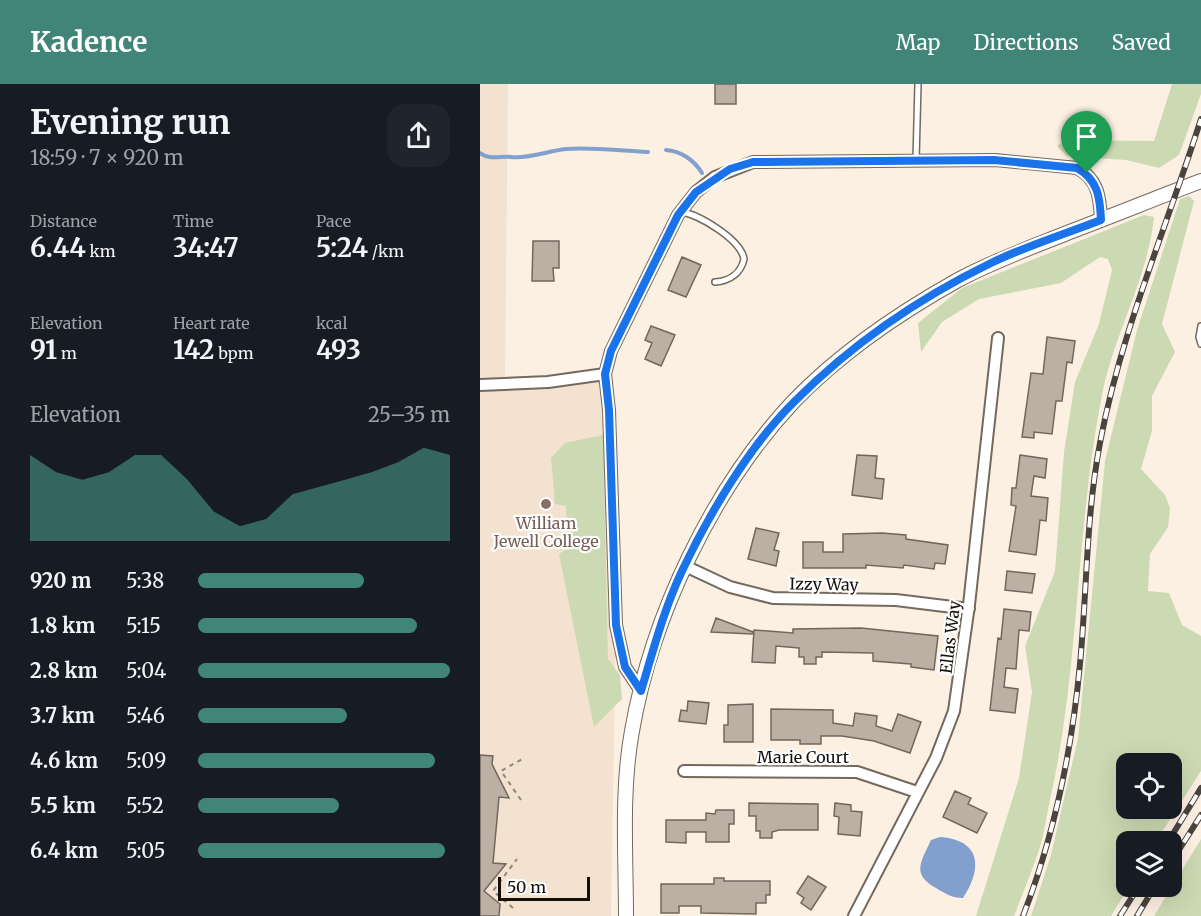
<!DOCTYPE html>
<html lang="en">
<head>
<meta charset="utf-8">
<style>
	body { margin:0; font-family:Merriweather,serif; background:#20242c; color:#f1f3f6; height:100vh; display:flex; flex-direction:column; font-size:22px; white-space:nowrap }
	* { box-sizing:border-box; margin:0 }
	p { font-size:20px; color:#9ea1a6 }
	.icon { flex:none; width:33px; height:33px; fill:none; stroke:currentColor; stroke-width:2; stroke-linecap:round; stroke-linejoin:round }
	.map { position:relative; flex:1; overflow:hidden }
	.drawer { display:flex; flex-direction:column; background:#171b24; width:480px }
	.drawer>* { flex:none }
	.fabs { position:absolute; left:636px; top:669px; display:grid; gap:12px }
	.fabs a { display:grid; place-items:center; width:66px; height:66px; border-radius:12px; background:#171b24; box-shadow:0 6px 24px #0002; font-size:30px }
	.scale { position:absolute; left:18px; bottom:15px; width:92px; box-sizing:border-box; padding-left:6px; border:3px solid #14100c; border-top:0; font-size:16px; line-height:21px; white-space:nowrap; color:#14100c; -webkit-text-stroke:4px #fff; paint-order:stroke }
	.pin { position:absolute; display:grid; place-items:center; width:51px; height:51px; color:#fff; margin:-62px -26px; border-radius:50% 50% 50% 0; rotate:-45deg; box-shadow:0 0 6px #0007 }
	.pin .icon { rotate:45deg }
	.round { display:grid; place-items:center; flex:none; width:63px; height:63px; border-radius:18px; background:#20242c }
	.summary { display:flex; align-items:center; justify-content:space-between; height:102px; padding:0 30px }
	h1 { font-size:33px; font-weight:700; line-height:45px }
	.metrics { display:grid; grid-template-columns:repeat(3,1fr); gap:9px; height:102px; padding:6px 30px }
	.metrics div { display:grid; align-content:center }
	.metrics b { font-size:26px; font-weight:700 }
	.metrics small { font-size:16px; font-weight:400 }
	.metrics p { font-size:16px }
	.chart { height:168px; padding:12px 30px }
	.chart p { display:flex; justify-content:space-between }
	.chart svg { width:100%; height:108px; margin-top:6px; fill:#418579; opacity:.7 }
	ul { padding:0 30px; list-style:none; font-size:20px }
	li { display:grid; grid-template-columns:96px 72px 1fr; align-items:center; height:45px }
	li i { height:15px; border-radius:8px; background:#418579 }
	header { display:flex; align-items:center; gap:36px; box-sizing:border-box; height:84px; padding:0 30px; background:#418579; color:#fff }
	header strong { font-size:28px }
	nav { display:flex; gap:33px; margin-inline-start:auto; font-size:21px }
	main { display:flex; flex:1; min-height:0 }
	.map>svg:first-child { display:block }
	.built { fill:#f3e2cf }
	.green { fill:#ccdab3; fill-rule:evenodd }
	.water { fill:#81a0ce }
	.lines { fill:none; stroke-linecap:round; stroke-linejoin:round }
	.stream { stroke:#81a0ce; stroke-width:4 }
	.building { fill:#bcafa4; stroke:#72675d; stroke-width:1.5 }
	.lane-casing { stroke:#73695e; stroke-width:8 }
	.street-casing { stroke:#73695e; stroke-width:14 }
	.secondary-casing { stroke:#73695e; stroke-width:16 }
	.path { stroke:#8f877e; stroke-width:2; stroke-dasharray:4.5 4.5; stroke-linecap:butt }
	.lane { stroke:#fff; stroke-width:5 }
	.street { stroke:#fff; stroke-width:10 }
	.secondary { stroke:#fff; stroke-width:14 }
	.rail-casing { stroke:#4a443e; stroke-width:6 }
	.rail { stroke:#fff; stroke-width:4; stroke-dasharray:11; stroke-linecap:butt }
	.route-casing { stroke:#fff; stroke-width:12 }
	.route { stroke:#1a73e8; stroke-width:8 }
	.education-dot { fill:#8d6e63; stroke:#fff; stroke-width:2 }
	.labels { text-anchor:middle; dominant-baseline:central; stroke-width:4.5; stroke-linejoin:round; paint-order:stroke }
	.education-label { font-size:16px; fill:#785e54; stroke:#fff }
	.street-label { font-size:16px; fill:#14100c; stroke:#fff }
</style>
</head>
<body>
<header>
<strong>Kadence</strong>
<nav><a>Map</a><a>Directions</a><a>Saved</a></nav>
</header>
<main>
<section class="drawer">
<div class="summary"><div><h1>Evening run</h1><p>18:59 · 7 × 920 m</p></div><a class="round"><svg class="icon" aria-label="share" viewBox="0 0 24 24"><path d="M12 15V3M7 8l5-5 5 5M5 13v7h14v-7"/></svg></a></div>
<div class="metrics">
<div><p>Distance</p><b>6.44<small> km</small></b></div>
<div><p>Time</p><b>34:47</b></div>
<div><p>Pace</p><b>5:24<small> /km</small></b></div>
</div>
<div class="metrics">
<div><p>Elevation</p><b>91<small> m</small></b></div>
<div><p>Heart rate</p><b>142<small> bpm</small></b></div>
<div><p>kcal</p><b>493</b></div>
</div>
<div class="chart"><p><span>Elevation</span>25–35 m</p>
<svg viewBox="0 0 160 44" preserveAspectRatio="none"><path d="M0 44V9L10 16L20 19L30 16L40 9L50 9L60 19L70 32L80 38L90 35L100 25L110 22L120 19L130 16L140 12L150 6L160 9V44z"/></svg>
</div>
<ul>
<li><b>920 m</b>5:38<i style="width:66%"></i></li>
<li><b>1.8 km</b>5:15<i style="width:87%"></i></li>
<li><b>2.8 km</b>5:04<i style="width:100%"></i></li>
<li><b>3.7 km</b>5:46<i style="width:59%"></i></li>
<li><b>4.6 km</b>5:09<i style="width:94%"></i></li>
<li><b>5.5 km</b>5:52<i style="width:56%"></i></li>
<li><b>6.4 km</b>5:05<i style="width:98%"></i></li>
</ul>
</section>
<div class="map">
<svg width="721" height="832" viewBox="0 0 721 832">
	<rect width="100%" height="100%" fill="#fcf0e3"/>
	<path class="built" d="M0 0H28L25 300 128 282 136 541 131 832H0Z"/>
	<path class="green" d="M692 0H721V10L699 71 679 84 646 76 587 72 577 62 585 56 674 57Z
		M709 112 714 117 682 240 695 268 672 312V347L661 385 685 411 690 424 688 443 670 470 668 507 689 509 702 541 721 552V687L676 757 646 758 649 803 631 832H551L571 771 598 654 625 377 657 246 700 115ZM646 680H692V724H646Z
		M664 131 674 133C668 194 634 250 622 311 596 442 600 576 572 707 567 727 565 749 558 769 551 790 542 811 534 832H496L539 694 552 608 545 562 575 487 584 368 595 298 619 240 632 186 628 175 620 173 581 199 499 215 462 238 441 268 438 239 482 204Z
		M123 351 128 575 140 591 142 615 114 643 79 470 88 464 86 422 75 420 71 374 85 359Z
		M721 755V832H674Z"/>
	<path class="water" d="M460 753C501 756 503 784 483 814 472 814 466 810 456 804 431 790 441 778 451 756Z"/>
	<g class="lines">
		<path class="stream" d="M186 66C201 67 214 76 222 89
			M0 69C9 76 20 72 31 73 50 75 67 67 86 65 114 63 140 67 168 68"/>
	</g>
	<path class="building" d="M235 0H256V20H235Z
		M53 157H79V184H73L74 197H52Z
		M202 173 221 181 206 213 188 206Z
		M171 242 195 251 181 282 165 275 172 259 165 256Z
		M567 253 595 257 592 279 587 278 582 317H576L572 350 554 348V354L542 353 551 289 563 290Z
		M377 371 397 372 395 394 404 395 402 415 372 411Z
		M540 371 567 375 565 394 554 392 551 412 568 414 566 437 560 436 556 471 529 467 536 422 531 421 532 404H536Z
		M276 444 299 449 294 466 299 467 296 482 268 475Z
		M402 449 426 451V455L468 461 465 480 455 479 454 485 424 481 423 484 386 481V484H323V458H343V468H363V450Z
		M527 487 555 490 552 509 525 506Z
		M524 525 551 528 549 547 539 546 536 585 526 584 524 603 538 605 535 629 510 626 518 554 521 555Z
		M236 534 273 548 272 550 231 548Z
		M381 544 458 552 454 586 431 583V580L393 577V569L342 568V573H336V580H324V573H319V564L296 562 295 579 272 578 274 546 313 549V545Z
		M208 617 229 619 226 640 199 637 201 626 207 627Z
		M273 620V658H244V641H248V621Z
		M291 625 353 626V639L373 642 375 629 397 632 396 642 412 647 418 630 441 638 430 669 394 657 362 652H341V660H320V656H291Z
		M0 671 13 672 12 680 29 714 19 713 13 779 26 780 4 807 20 820 19 832H0Z
		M475 707 491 714 488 720 507 729 497 749 463 733Z
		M269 719 338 720V746H299L292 748V754H280V747H276V732H269Z
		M355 719 371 721V727L382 728 380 752 358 750 359 733 354 732Z
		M236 726H254V740H249V758H226V748H206V759L186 758V736H226V729L235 730Z
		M328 792 346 803 331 826 321 819 324 814 317 809Z
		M234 794H244V797H290V811H286V819H276V830L221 829V822H199V829H181V800H234Z"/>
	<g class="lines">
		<g class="lane-casing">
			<path id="lane" d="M436 76 438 0
				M201 128C219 130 261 156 264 175 261 189 250 197 235 198
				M721 242 719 253 721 260"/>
		</g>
		<g class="street-casing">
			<path id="street" d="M0 301 68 298 125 290
				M205 482 250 503 293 514 416 516 489 525
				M161 607 145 583 136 541 129 326 125 290 131 267 198 131 216 108 235 93 273 78 515 76 597 84C618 95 620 113 621 136
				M204 687 377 688 437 708
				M374 832 456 674 474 627 489 521 518 254"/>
		</g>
		<g class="secondary-casing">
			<path id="secondary" d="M146 832C146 771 141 707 152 647 172 531 233 404 313 318 360 269 419 229 478 196 513 177 550 164 587 149 632 132 676 114 721 97"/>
		</g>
		<path class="path" d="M41 716 21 687 44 674
			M33 824 13 807 37 775"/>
		<use href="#lane" class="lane"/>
		<use href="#street" class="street"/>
		<use href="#secondary" class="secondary"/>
		<g class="rail-casing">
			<path id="rail" d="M688 758 721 704
				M692 777 721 731
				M543 832C574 752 592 666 600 580 607 507 606 432 620 359 641 247 687 143 721 35
				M640 832 659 802
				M657 832 675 802"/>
		</g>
		<use href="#rail" class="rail"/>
	</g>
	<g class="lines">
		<g class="route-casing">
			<path id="route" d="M514 76 597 84C618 96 620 113 621 136 585 150 546 162 511 179 439 214 372 260 315 317 270 361 229 430 202 487 184 525 173 567 161 607L145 583 136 541 129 326 125 290 131 267 198 131 216 108 250 85 273 78Z"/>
		</g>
		<use href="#route" class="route"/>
	</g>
	<circle class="education-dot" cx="66" cy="420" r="6"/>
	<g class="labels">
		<g class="education-label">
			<text x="66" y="439">William<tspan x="66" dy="18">Jewell College</tspan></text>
		</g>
		<g class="street-label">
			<text transform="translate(344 500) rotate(1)">Izzy Way</text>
			<text transform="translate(470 553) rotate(-83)">Ellas Way</text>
			<text x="323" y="673">Marie Court</text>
		</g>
	</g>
</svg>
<div class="fabs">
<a><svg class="icon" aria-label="locate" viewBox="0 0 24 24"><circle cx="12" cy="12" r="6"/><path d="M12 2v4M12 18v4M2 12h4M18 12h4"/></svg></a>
<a><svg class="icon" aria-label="layers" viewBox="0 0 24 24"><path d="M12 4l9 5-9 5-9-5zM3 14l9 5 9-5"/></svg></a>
</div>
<div class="scale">50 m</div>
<div class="pin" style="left:607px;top:89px;background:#1e9e55"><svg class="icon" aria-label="arrive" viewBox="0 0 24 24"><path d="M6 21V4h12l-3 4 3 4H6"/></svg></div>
</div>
</main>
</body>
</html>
